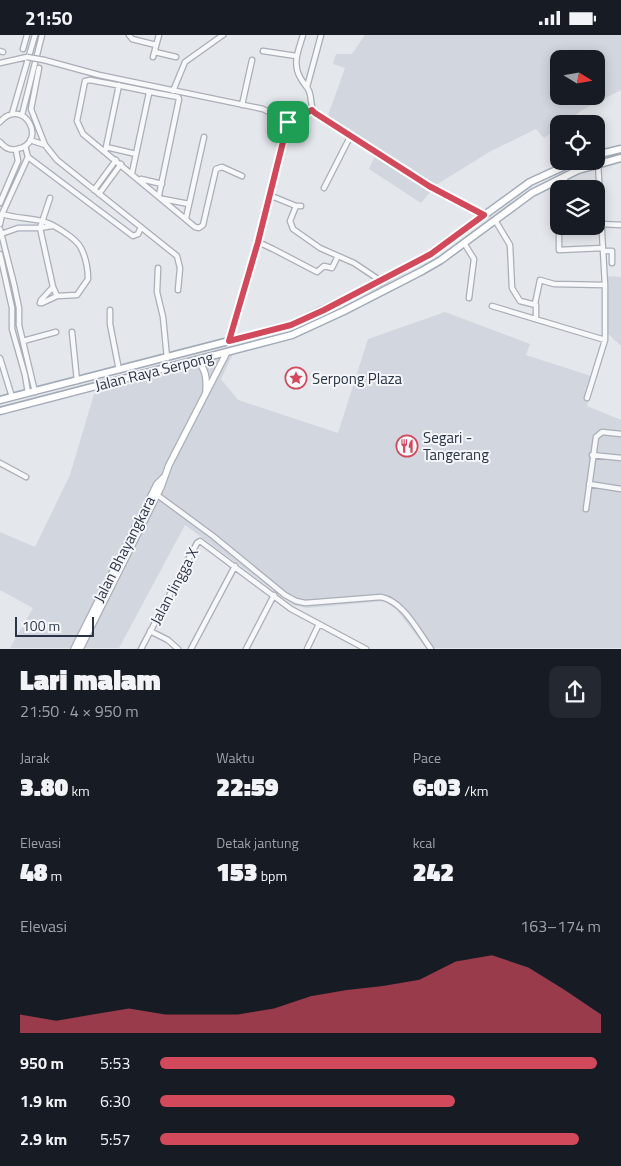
<!DOCTYPE html>
<html lang="id">
<head>
<meta charset="utf-8">
<style>
	body { margin:0; font-family:"Titillium Web",sans-serif; background:#242831; color:#f1f3f6; height:100vh; display:flex; flex-direction:column; font-size:19px; white-space:nowrap }
	* { box-sizing:border-box; margin:0 }
	p { font-size:16px; color:#9ea1a6 }
	.icon { flex:none; width:28px; height:28px; fill:none; stroke:currentColor; stroke-width:2; stroke-linecap:round; stroke-linejoin:round }
	.map { position:relative; height:614px; overflow:hidden }
	.details { display:flex; flex-direction:column; background:#171b24; flex:1 }
	.details>* { flex:none }
	.needle { width:32px; rotate:101deg }
	.controls { position:absolute; left:550px; top:15px; display:grid; gap:10px }
	.controls a { display:grid; place-items:center; width:55px; height:55px; border-radius:10px; background:#171b24; box-shadow:0 2px 12px #0003; font-size:25px }
	.scale { position:absolute; left:15px; bottom:12px; width:79px; box-sizing:border-box; padding-left:5px; border:2px solid #2b3445; border-top:0; font-size:14px; line-height:18px; white-space:nowrap; color:#2b3445; -webkit-text-stroke:4px #f4f6f9; paint-order:stroke }
	.pin { position:absolute; display:grid; place-items:center; width:42px; height:42px; color:#fff; margin:-21px; border-radius:10px; box-shadow:0 2px 8px #0006 }
	.round { display:grid; place-items:center; flex:none; width:52px; height:52px; border-radius:10px; background:#242831 }
	.head { display:flex; align-items:center; justify-content:space-between; height:85px; padding:0 20px }
	h1 { font-size:28px; font-weight:800; line-height:38px }
	.metrics { display:grid; grid-template-columns:repeat(3,1fr); gap:8px; height:85px; padding:5px 20px }
	.metrics div { display:grid; align-content:center }
	.metrics b { font-size:25px; font-weight:800 }
	.metrics small { font-size:14px; font-weight:400 }
	.metrics p { font-size:14px }
	.chart { height:140px; padding:10px 20px }
	.chart p { display:flex; justify-content:space-between }
	.chart svg { width:100%; height:90px; margin-top:5px; fill:#d1495b; opacity:.7 }
	ul { padding:0 20px; list-style:none; font-size:16px }
	li { display:grid; grid-template-columns:80px 60px 1fr; align-items:center; height:38px }
	li i { height:12px; border-radius:6px; background:#d1495b }
	.status { display:flex; justify-content:space-between; align-items:center; height:35px; padding:0 25px; background:#171b24; direction:ltr }
	.status svg { height:14px; fill:currentColor }
	.map>svg:first-child { display:block }
	.built { fill:#d2d6de; fill-rule:evenodd }
	.lines { fill:none; stroke-linecap:round; stroke-linejoin:round }
	.street-casing { stroke:#a9aeb7; stroke-width:7 }
	.secondary-casing { stroke:#a9aeb7; stroke-width:8 }
	.primary-casing { stroke:#a3abb8; stroke-width:9 }
	.street { stroke:#f7f8fa; stroke-width:4.5 }
	.secondary { stroke:#fff; stroke-width:5.5 }
	.primary { stroke:#fff; stroke-width:6 }
	.street-bridge-casing { stroke:#a9aeb7; stroke-width:7; stroke-linecap:butt }
	.street-bridge { stroke:#f7f8fa; stroke-width:4.5 }
	.route-casing { stroke:#fff; stroke-width:10 }
	.route { stroke:#d1495b; stroke-width:6 }
	.labels { text-anchor:middle; dominant-baseline:central; stroke-width:4; stroke-linejoin:round; paint-order:stroke }
	.street-label { font-size:15px; fill:#2b3445; stroke:#f4f6f9 }
	.poi-label { font-size:15px; fill:#2b3445; stroke:#f4f6f9; text-anchor:start }
</style>
</head>
<body>
<div class="status"><b>21:50</b><svg viewBox="0 0 49 12"><path d="M0 12V9h3v3zM5 12V6h3v6zM10 12V3h3v9zM15 12V0h3v12zM26 1h20v11H26zM47 4h2v5h-2z"/></svg></div>
<div class="map">
<svg width="621" height="614" viewBox="0 0 621 614">
	<rect width="100%" height="100%" fill="#e4e7ec"/>
	<path class="built" d="M365 0H621V55L582 75 564 89H559V92L544 103 536 94 491 116 436 150 421 168 369 134 376 119 326 86 345 33 333 29 336 19H352ZM559 24H596V61H559Z
		M606 241 621 242V311L605 296Z
		M445 277 530 309 526 320 594 342 587 371 621 385V613H426L396 574 384 566 308 573 293 570 185 490 119 613H10L33 573 0 555V497L35 512 70 440 94 359 233 319 221 344 238 365 338 398 368 304Z"/>
	<g class="lines">
		<g class="street-casing">
			<path id="street" d="M129 0 132 4 156 10
				M303 0C299 14 292 28 300 42 302 47 307 51 309 56 312 63 310 72 315 78L429 151 484 180
				M23 14 27 0
				M0 16 3 17
				M263 16 296 21
				M155 17 176 22
				M153 22 159 0
				M44 25 99 40 263 74 288 87 258 207 229 306
				M0 28 27 22
				M39 33 31 74 45 110
				M307 52 321 0
				M173 56 185 27 223 0
				M242 70 252 25
				M12 79 35 0
				M22 80 42 0
				M0 87C24 60 49 108 17 114 10 116 4 112 0 107
				M288 87 313 75
				M30 105 45 110 57 125 177 221 180 233 178 255
				M106 112 136 119
				M105 117 119 50
				M28 122 133 201 138 199 141 192
				M132 138 149 58
				M564 142 568 154
				M141 144 162 149
				M324 153 351 100
				M94 155 116 125
				M99 159 121 129
				M159 160 179 64 178 62C148 57 119 50 90 45L85 46 77 86 83 99 195 192 199 193 203 190 216 134 222 132 242 141
				M269 160 296 171H301
				M50 163 40 193 53 252 57 261
				M163 164 189 169
				M0 168 18 126 16 115
				M296 171 290 186 293 194 320 213 354 228 381 246
				M2 179C15 183 29 183 42 186 53 189 76 203 81 213 85 221 88 234 88 244L77 260 57 261 42 268H40
				M186 183 204 102
				M495 185 510 210 512 253 520 266 536 270V284
				M0 189 2 179 28 122 25 111
				M601 189 621 190
				M562 191 559 200V215L603 213
				M0 194 14 249 19 273V290L35 357
				M1 199 18 193H40L52 191
				M258 207 273 214 317 237 324 231 332 233 338 221
				M464 208 474 224 469 263
				M603 216H612V228
				M0 219 12 273V294L25 340 28 358
				M158 233 157 257 163 282 167 323
				M40 268 41 265 53 252
				M535 269 540 245 554 249 605 250
				M492 271 605 305
				M110 275V289L119 335
				M72 297 77 346
				M23 306 56 297
				M0 323 12 362
				M587 363 605 305V250L598 128
				M592 420 621 423
				M0 428 26 442
				M589 449 621 454
				M156 459 213 501 285 560 296 566 305 568 381 562C404 567 417 595 431 614
				M586 474 596 402 602 397 621 399
				M150 596 168 605 178 614
				M141 614 197 508 200 506 291 574 366 614
				M191 614 235 531
				M246 614 274 560
				M307 614 319 589"/>
		</g>
		<g class="secondary-casing">
			<path id="secondary" d="M196 325C206 333 207 344 206 356
				M74 614 157 449 163 443
				M80 614 161 452 169 430 227 317"/>
		</g>
		<g class="primary-casing">
			<path id="primary" d="M596 120 621 114
				M0 365 291 290 378 248 431 219 530 147 576 126
				M0 376 292 300 344 276 422 236 441 225 532 158 578 135 621 123"/>
		</g>
		<use href="#street" class="street"/>
		<use href="#secondary" class="secondary"/>
		<use href="#primary" class="primary"/>
		<g class="street-bridge-casing">
			<path id="street-bridge" d="M27 22 44 25"/>
		</g>
		<use href="#street-bridge" class="street-bridge"/>
	</g>
	<g class="lines">
		<g class="route-casing">
			<path id="route" d="M312 75 315 78 429 151 484 180 431 219 324 275 291 290 229 306 258 207 288 87Z"/>
		</g>
		<use href="#route" class="route"/>
	</g>
	<defs>
		<g id="sight-ring" transform="scale(1.125)"><circle r="9.5" fill="#f4f6f9" stroke="#d1495b" stroke-width="1.5"/><path d="M0-6L1.8-2.2L6-1.7L2.9 1.2L3.7 5.4L0 3.3L-3.7 5.4L-2.9 1.2L-6-1.7L-1.8-2.2Z" fill="#d1495b"/></g>
		<g id="restaurant-ring" transform="scale(1.125)"><circle r="9.5" fill="#f4f6f9" stroke="#d1495b" stroke-width="1.5"/><path d="M-5-6h1v4h1v-4h1v4h1v-4h1v5L-1.5 .5V6h-2V.5L-5-1ZM5-6V6H3V1.5H1.5Q1.5-4 5-6Z" fill="#d1495b"/></g>
	</defs>
	<g fill-rule="evenodd">
		<use href="#sight-ring" x="296" y="343"/>
		<use href="#restaurant-ring" x="407" y="411"/>
	</g>
	<g class="labels">
		<g class="street-label">
			<text transform="translate(154 336) rotate(-14)">Jalan Raya Serpong</text>
			<text transform="translate(124 514) rotate(-63)">Jalan Bhayangkara</text>
			<text transform="translate(174 551) rotate(-62)">Jalan Jingga X</text>
		</g>
		<g class="poi-label">
			<text x="312" y="343">Serpong Plaza</text>
			<text x="423" y="402">Segari -<tspan x="423" dy="17">Tangerang</tspan></text>
		</g>
	</g>
</svg>
<div class="controls">
<a><svg class="needle" viewBox="-14 -14 28 28"><path d="M0-13l5 13h-10z" fill="#e53935"/><path d="M0 13l5-13h-10z" fill="#9ea1a6"/></svg></a>
<a><svg class="icon" aria-label="locate" viewBox="0 0 24 24"><circle cx="12" cy="12" r="6"/><path d="M12 2v4M12 18v4M2 12h4M18 12h4"/></svg></a>
<a><svg class="icon" aria-label="layers" viewBox="0 0 24 24"><path d="M12 4l9 5-9 5-9-5zM3 14l9 5 9-5"/></svg></a>
</div>
<div class="scale">100 m</div>
<div class="pin" style="left:288px;top:87px;background:#1e9e55"><svg class="icon" aria-label="arrive" viewBox="0 0 24 24"><path d="M6 21V4h12l-3 4 3 4H6"/></svg></div>
</div>
<section class="details">
<div class="head"><div><h1>Lari malam</h1><p>21:50 · 4 × 950 m</p></div><a class="round"><svg class="icon" aria-label="share" viewBox="0 0 24 24"><path d="M12 15V3M7 8l5-5 5 5M5 13v7h14v-7"/></svg></a></div>
<div class="metrics">
<div><p>Jarak</p><b>3.80<small> km</small></b></div>
<div><p>Waktu</p><b>22:59</b></div>
<div><p>Pace</p><b>6:03<small> /km</small></b></div>
</div>
<div class="metrics">
<div><p>Elevasi</p><b>48<small> m</small></b></div>
<div><p>Detak jantung</p><b>153<small> bpm</small></b></div>
<div><p>kcal</p><b>242</b></div>
</div>
<div class="chart"><p><span>Elevasi</span>163–174 m</p>
<svg viewBox="0 0 160 44" preserveAspectRatio="none"><path d="M0 44V35L10 38L20 35L30 32L40 35L50 35L60 35L70 32L80 26L90 23L100 21L110 18L120 9L130 6L140 12L150 23L160 35V44z"/></svg>
</div>
<ul>
<li><b>950 m</b>5:53<i style="width:99%"></i></li>
<li><b>1.9 km</b>6:30<i style="width:67%"></i></li>
<li><b>2.9 km</b>5:57<i style="width:95%"></i></li>
</ul>
</section>
</body>
</html>
